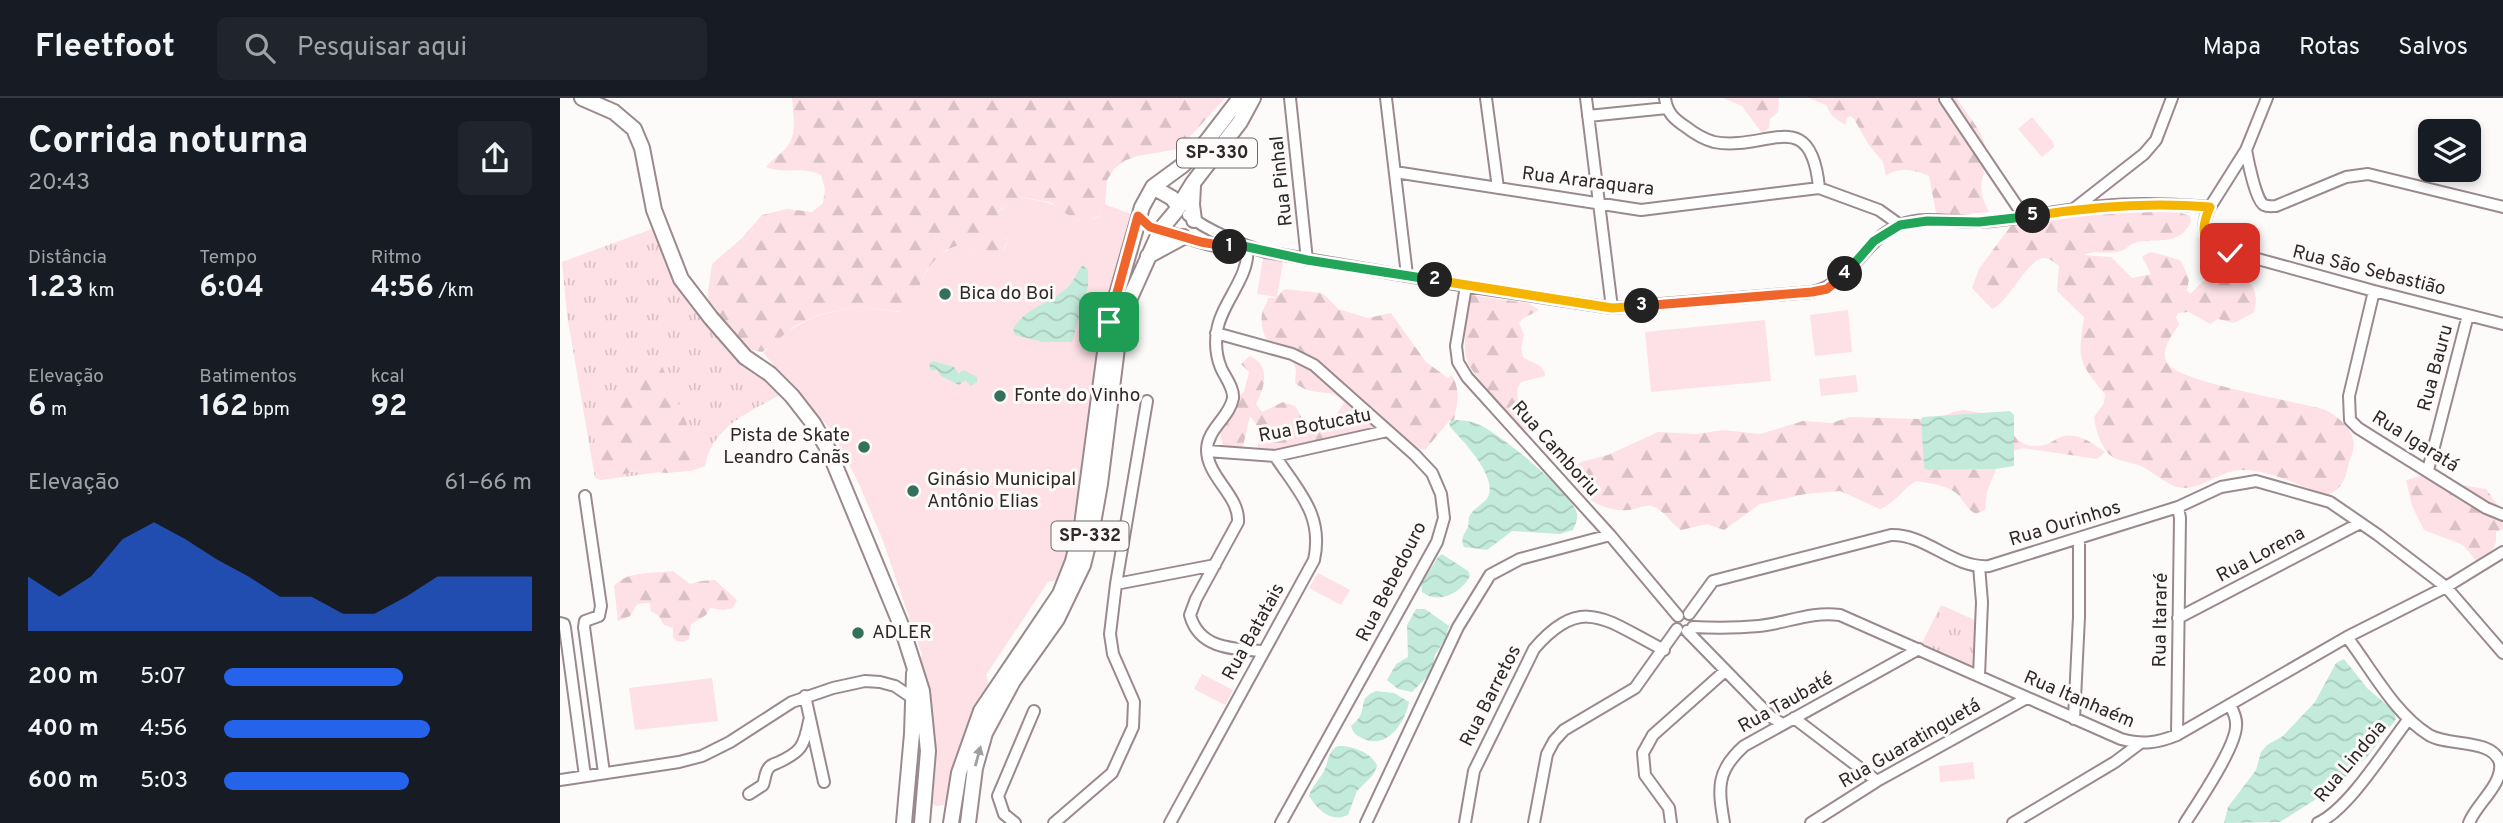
<!DOCTYPE html>
<html lang="pt">
<head>
<meta charset="utf-8">
<style>
	body { margin:0; font-family:Overpass,sans-serif; background:#20242c; color:#f1f3f6; height:100vh; display:flex; flex-direction:column; font-size:26px; white-space:nowrap }
	* { box-sizing:border-box; margin:0 }
	p { font-size:23px; color:#9ea1a6 }
	.icon { flex:none; width:38px; height:38px; fill:none; stroke:currentColor; stroke-width:2; stroke-linecap:round; stroke-linejoin:round }
	.map { position:relative; flex:1; overflow:hidden }
	.sheet { display:flex; flex-direction:column; background:#171b24; width:560px }
	.sheet>* { flex:none }
	.fabs { position:absolute; left:1858px; top:21px; display:grid; gap:14px }
	.fabs a { display:grid; place-items:center; width:63px; height:63px; border-radius:10px; background:#171b24; box-shadow:0 4px 10px #0003; font-size:35px }
	.pin { position:absolute; display:grid; place-items:center; width:60px; height:60px; color:#fff; margin:-30px; border-radius:14px; box-shadow:0 4px 10px #0006 }
	.km { position:absolute; width:35px; height:35px; margin:-18px; border-radius:50%; background:#222; color:#fff; font-size:19px; line-height:35px; text-align:center }
	.round { display:grid; place-items:center; flex:none; width:74px; height:74px; border-radius:10px; background:#20242c }
	.head { display:flex; align-items:center; justify-content:space-between; height:119px; padding:0 28px }
	h1 { font-size:38px; font-weight:700; line-height:52px }
	.figures { display:grid; grid-template-columns:repeat(3,1fr); gap:10px; height:119px; padding:7px 28px }
	.figures div { display:grid; align-content:center }
	.figures b { font-size:30px; font-weight:700 }
	.figures small { font-size:19px; font-weight:400 }
	.figures p { font-size:19px }
	.chart { height:196px; padding:14px 28px }
	.chart p { display:flex; justify-content:space-between }
	.chart svg { width:100%; height:126px; margin-top:7px; fill:#2563eb; opacity:.7 }
	ul { padding:0 28px; list-style:none; font-size:23px }
	li { display:grid; grid-template-columns:112px 84px 1fr; align-items:center; height:52px }
	li i { height:18px; border-radius:9px; background:#2563eb }
	header { display:flex; align-items:center; gap:42px; box-sizing:border-box; height:98px; padding:0 35px; background:#171b24; border-bottom:2px solid #363941 }
	header strong { font-size:33px }
	nav { display:flex; gap:38px; margin-inline-start:auto; font-size:24px }
	.search { width:490px; height:63px; background:#20242c; display:flex; align-items:center; gap:18px; box-sizing:border-box; padding:0 24px; border-radius:10px; color:#9ea1a6; font-size:26px }
	main { display:flex; flex:1; min-height:0 }
	.map>svg:first-child { display:block }
	.grass { fill:url(#grass-tufts) }
	.forest { fill:url(#forest-firs) }
	.green { fill:#fde1e6 }
	.water { fill:url(#water-waves) }
	.lines { fill:none; stroke-linecap:round; stroke-linejoin:round }
	.minor-casing { stroke:#9a8a8d; stroke-width:14 }
	.major-casing { stroke:#9a8a8d; stroke-width:18 }
	.minor { stroke:#fff; stroke-width:10 }
	.major { stroke:#fff; stroke-width:14 }
	.oneway { fill:#a19e9f }
	.split-1-casing { stroke:#fff; stroke-width:14 }
	.split-2-casing { stroke:#fff; stroke-width:14 }
	.split-3-casing { stroke:#fff; stroke-width:14 }
	.split-4-casing { stroke:#fff; stroke-width:14 }
	.split-5-casing { stroke:#fff; stroke-width:14 }
	.split-6-casing { stroke:#fff; stroke-width:14 }
	.split-1 { stroke:#f0652b; stroke-width:9 }
	.split-2 { stroke:#22a559; stroke-width:9 }
	.split-3 { stroke:#f5b400; stroke-width:9 }
	.split-4 { stroke:#f0652b; stroke-width:9 }
	.split-5 { stroke:#22a559; stroke-width:9 }
	.split-6 { stroke:#f5b400; stroke-width:9 }
	.poi-dot { fill:#34715c; stroke:#fdfafa; stroke-width:2.5 }
	.labels { text-anchor:middle; dominant-baseline:central; stroke-width:6; stroke-linejoin:round; paint-order:stroke }
	.shield { fill:#fdfafa; stroke:#6d6768; stroke-width:2 }
	.shield-label { font-size:18px; font-weight:bold; fill:#2f2829 }
	.street-label { font-size:19px; fill:#2f2829; stroke:#fdfafa }
	.poi-label { font-size:19px; fill:#2f2829; stroke:#fdfafa; text-anchor:start }
</style>
</head>
<body>
<header>
<strong>Fleetfoot</strong>
<div class="search"><svg class="icon" aria-label="search" viewBox="0 0 24 24"><circle cx="10" cy="10" r="6"/><path d="M15 15l6 6"/></svg>Pesquisar aqui</div>
<nav><a>Mapa</a><a>Rotas</a><a>Salvos</a></nav>
</header>
<main>
<section class="sheet">
<div class="head"><div><h1>Corrida noturna</h1><p>20:43</p></div><a class="round"><svg class="icon" aria-label="share" viewBox="0 0 24 24"><path d="M12 15V3M7 8l5-5 5 5M5 13v7h14v-7"/></svg></a></div>
<div class="figures">
<div><p>Distância</p><b>1.23<small> km</small></b></div>
<div><p>Tempo</p><b>6:04</b></div>
<div><p>Ritmo</p><b>4:56<small> /km</small></b></div>
</div>
<div class="figures">
<div><p>Elevação</p><b>6<small> m</small></b></div>
<div><p>Batimentos</p><b>162<small> bpm</small></b></div>
<div><p>kcal</p><b>92</b></div>
</div>
<div class="chart"><p><span>Elevação</span>61–66 m</p>
<svg viewBox="0 0 160 44" preserveAspectRatio="none"><path d="M0 44V25L10 32L20 25L30 12L40 6L50 12L60 19L70 25L80 32L90 32L100 38L110 38L120 32L130 25L140 25L150 25L160 25V44z"/></svg>
</div>
<ul>
<li><b>200 m</b>5:07<i style="width:58%"></i></li>
<li><b>400 m</b>4:56<i style="width:67%"></i></li>
<li><b>600 m</b>5:03<i style="width:60%"></i></li>
</ul>
</section>
<div class="map">
<svg width="1943" height="725" viewBox="0 0 1943 725">
	<defs>
		<pattern id="grass-tufts" width="24" height="20" patternUnits="userSpaceOnUse" patternTransform="scale(1.75)"><rect width="24" height="20" fill="#fde1e6"/><path d="M3 7l-1-3M5 7V3M7 7l1-3M15 17l-1-3M17 17v-4M19 17l1-3" fill="none" stroke="#d9c1c5"/></pattern>
		<pattern id="forest-firs" width="22" height="20" patternUnits="userSpaceOnUse" patternTransform="scale(1.75)"><rect width="22" height="20" fill="#fde1e6"/><path d="M5 1l3.5 6h-7zM16 11l3.5 6h-7z" fill="#d9c1c5"/></pattern>
		<pattern id="water-waves" width="16" height="10" patternUnits="userSpaceOnUse" patternTransform="scale(1.75)"><rect width="16" height="10" fill="#c3ebdb"/><path d="M0 5q4-4 8 0t8 0" fill="none" stroke="#a8cabc"/></pattern>
	</defs>
	<rect width="100%" height="100%" fill="#fdfafa"/>
	<path class="grass" d="M92 131 113 181 175 257 221 296C189 315 153 328 145 368L41 382 35 380 7 217 2 164Z
		M1381 507 1417 523 1413 567H1405L1361 547Z"/>
	<path class="forest" d="M232 0H665L619 51 577 58 564 63 554 71 547 82 545 107 539 118 527 124 513 121 490 104 461 99 438 113C447 133 454 139 438 158L424 161 399 147 386 152 367 171 352 207 341 214 298 208 258 217 233 229 214 247 202 254 187 251 149 209 148 194 152 166 182 140 202 117 227 111 252 114 263 105 265 91 261 77C241 67 226 77 206 69 212 61 220 57 226 50 238 37 233 16 232 0Z
		M1163 0H1219L1218 14 1210 21 1209 30 1202 35 1182 8Z
		M1249 0H1397C1406 16 1426 36 1426 54 1427 82 1413 85 1429 114L1395 117 1376 115 1369 78C1356 72 1338 68 1326 78L1323 64 1309 47 1294 21 1290 18 1287 20 1285 27 1272 18 1266 7Z
		M1593 111 1618 114 1630 118 1631 124C1619 148 1600 140 1577 144 1569 146 1565 153 1557 154 1546 156 1535 152 1524 157L1551 159 1572 180 1591 176 1582 159 1590 154C1597 155 1615 160 1621 163L1629 181 1627 192 1630 196C1637 190 1641 183 1651 179 1677 169 1705 185 1693 215L1674 225 1658 221 1650 226 1629 214 1618 215 1616 219 1619 227C1612 237 1599 253 1608 266 1622 285 1735 303 1763 311 1777 316 1798 335 1793 352 1792 358 1789 362 1788 368 1785 383 1781 392 1766 397 1741 388 1712 373 1684 372 1661 371 1646 390 1624 390 1609 390 1594 374 1581 368 1570 363 1555 364 1547 354 1540 345 1535 330 1534 319L1544 305 1545 296C1517 262 1518 262 1524 219L1497 193 1499 168C1495 165 1490 160 1484 160 1468 160 1449 204 1432 211L1412 190 1419 171 1452 126 1500 119Z
		M725 191 761 195 767 199 778 211 808 220 831 215 866 264 888 280 892 277C902 295 896 308 893 328L890 322 865 352C840 347 844 332 826 324 796 340 731 355 697 354 700 338 701 330 690 318L683 348 674 354 664 350C655 328 666 307 684 294L689 274 681 266 690 258C711 268 705 288 696 306L702 314 723 304 735 308 748 330C765 329 777 319 784 304 768 287 755 301 735 285L736 272 732 261C712 257 699 236 702 216 703 210 707 206 708 200H715Z
		M911 197 968 205 979 212 962 221 959 225 964 237 961 250 963 259C971 265 985 266 985 278L961 284 957 292 959 310 977 323 976 331C971 333 971 334 966 333 955 329 910 274 907 262 901 243 909 217 911 197Z
		M102 268 145 368 131 373 106 375 80 372 41 382 31 320 49 299 81 295 78 277Z
		M1404 312 1439 318 1452 314 1447 323C1452 340 1464 352 1484 347 1491 346 1497 339 1504 338 1519 335 1534 346 1545 354L1537 361 1463 350 1430 360 1362 335 1364 369 1368 372 1436 371 1427 394 1425 412 1416 416C1406 411 1404 402 1396 395 1386 387 1368 385 1356 383 1342 391 1336 405 1320 411L1280 393 1245 396 1200 406 1164 432 1147 426 1121 432C1110 425 1104 411 1091 408 1083 407 1077 411 1069 412 1044 415 1012 397 1013 370L1021 364 1048 357 1098 334 1136 336 1163 332 1200 336 1243 323 1272 325 1289 319 1361 321 1362 332C1376 322 1387 314 1404 312Z
		M1871 375 1895 386 1926 391 1943 414V431L1936 434V444L1929 459 1917 464 1903 447 1864 432 1852 408 1846 382Z
		M113 473 130 486 142 483 155 482 177 502 173 510 163 512 150 510 146 517 131 526 129 541 124 544 116 543 113 539V530L104 527 99 518 91 513 90 505C71 505 78 509 70 518L58 523 54 488C68 472 93 476 113 473Z"/>
	<path class="green" d="M1472 19 1493 44 1494 49 1482 59 1458 31Z
		M459 99C468 101 479 102 488 105 510 113 512 131 539 119L544 106 576 118 504 465 497 482 488 484 426 577 429 588C409 626 394 666 384 707L376 708 370 704V610L360 562 362 557 323 443 299 386 272 333 203 255 228 233 256 218 298 208 339 214 352 207C364 178 367 160 399 147L424 161C456 152 449 139 438 114Z
		M703 160 723 164 717 199 697 196Z
		M1288 212 1292 254 1255 258 1250 217Z
		M1205 222 1211 283 1091 294 1085 234Z
		M1296 277 1298 294 1261 298 1259 281Z
		M758 475 790 492 781 507 749 490Z
		M642 576 673 592 665 607 634 591Z
		M152 580 158 623 75 632 69 590Z
		M1413 664 1415 681 1380 684 1379 668Z"/>
	<path class="water" d="M523 167 528 172V188L512 244H483L455 237 453 231C466 209 488 207 507 190 514 184 516 174 523 167Z
		M373 263 394 269 399 276 403 272 417 279V284L411 288 405 282 399 287 381 278 377 272 371 273 369 266Z
		M1450 313 1454 317V368L1436 371 1368 372 1364 370 1361 321 1363 319Z
		M893 322C902 322 912 323 920 327 940 336 1014 396 1017 416 1018 422 1015 427 1013 432L1000 436 952 433 927 452 904 449C900 440 904 437 908 429 909 426 908 422 909 419 913 410 924 406 928 399 938 379 903 343 891 330L889 325Z
		M882 456 908 473 910 478C901 495 879 507 862 494L861 486 878 459Z
		M856 511H865L889 528 885 541 875 557 872 574 852 594 838 591 827 582 836 566 848 559 847 527Z
		M1784 561 1807 590 1834 613 1836 621 1808 658 1775 689 1720 724 1664 725 1668 709 1696 672 1701 654 1707 647 1723 638 1755 604 1776 565Z
		M816 593 834 595 849 604C845 625 826 653 802 640 795 636 793 635 791 628 794 625 798 622 800 618 806 606 799 600 816 593Z
		M778 648C791 647 813 655 817 668L813 677 797 693 788 717C771 725 758 712 749 698 752 688 759 682 764 673 769 663 767 654 778 648Z"/>
	<g class="lines">
		<g class="minor-casing">
			<path id="minor" d="M730 0 747 162
				M826 0 847 177
				M926 0 938 90
				M1026 0 1052 210
				M1105 0C1107 15 1114 21 1126 29 1135 36 1143 41 1154 44 1206 54 1251 5 1259 90
				M1385 1 1465 120
				M1028 18 1107 10
				M1686 52C1688 63 1696 103 1704 107 1708 109 1712 108 1716 108L1786 79 1808 76 1943 109
				M835 74 1081 112 1259 90 1319 112 1340 127
				M1650 109 1686 52 1707 0
				M1515 110 1584 56 1596 42 1612 0
				M628 117C646 132 684 148 706 154L906 188 1052 210 1252 194C1293 185 1302 142 1340 127 1364 117 1395 125 1420 124 1461 122 1501 111 1542 108 1578 104 1614 106 1650 109 1643 124 1640 138 1654 149L1814 193 1943 226
				M601 131C625 139 657 154 683 148
				M687 149C691 178 661 205 657 233 655 246 656 258 661 270 665 279 674 290 673 300 670 319 647 331 647 352 647 379 680 398 678 424L636 501 630 517C639 551 673 551 703 553
				M906 188 896 248 898 264 907 279 1050 437 1118 518
				M1814 193 1789 298 1790 322 1798 330 1817 342 1926 410 1943 417
				M656 235 732 256 754 267 855 357 872 375 881 396 884 420 877 444 721 725
				M647 353 715 358 827 333
				M1868 372 1908 217
				M25 398 41 508 39 518 25 523 24 529 44 675
				M556 486 655 467
				M1129 516 1153 483 1331 437C1367 436 1393 471 1429 468L1618 409 1661 389 1696 383 1770 404 1818 437 1886 489 1943 555
				M1618 520 1800 425
				M0 525 4 526 5 530 25 678
				M1133 529C1155 530 1177 530 1199 528 1227 525 1251 513 1280 517L1561 641C1583 647 1597 645 1617 637L1787 539 1886 489 1943 454
				M1127 533 1210 618 1222 626
				M1787 539C1812 572 1834 615 1869 637 1889 649 1933 640 1940 665 1943 687 1916 706 1909 725
				M1419 578 1422 504 1419 468
				M245 598 264 684
				M1234 620 1317 683
				M1514 621 1519 519V440
				M1617 637 1620 420 1618 409
				M0 682 119 664 142 658 170 644 232 604 273 590 305 583 320 584 335 588 357 603
				M189 696 203 687C205 682 205 675 208 671 210 667 214 666 217 665 241 654 244 649 249 623
				M455 725 444 716 438 698 474 613
				M494 725 552 675 573 629 574 604 553 556 550 536 556 486 587 303
				M610 725 754 462C764 417 738 393 715 358
				M806 725 898 529 930 477 960 461 1050 437
				M905 725 914 673 974 551C1023 494 1048 524 1104 552
				M974 725 987 656 994 643 1004 632 1075 590 1117 531
				M1111 725 1109 710 1085 677 1083 655 1093 637 1165 573
				M1164 725C1158 690 1156 673 1184 648L1359 551
				M1251 725 1317 683 1467 600
				M1453 725 1555 664 1579 646
				M1625 725C1638 705 1676 649 1676 628 1677 620 1673 613 1670 607
				M1758 725C1789 711 1826 650 1848 622"/>
		</g>
		<g class="major-casing">
			<path id="major" d="M22 0 54 14 74 31 82 50 94 112 121 181 151 220 185 259 210 276 232 298 253 325 269 353 341 527 362 593 368 653 362 725
				M633 88 632 107 634 122
				M593 89 612 100 619 109
				M588 158 623 139
				M344 725 352 636 354 575
				M391 725 399 675 421 613 500 496 513 463 522 427 549 224 582 109 593 89 623 67 647 43 680 0
				M408 725 415 670 425 635 453 583 497 521 523 467 532 431 540 386 557 250 569 202 601 131 616 113 633 85 680 24 693 0"/>
		</g>
		<use href="#minor" class="minor"/>
		<use href="#major" class="major"/>
	</g>
	<defs><path id="oneway-solid" d="M-6-.8H1V-3.2L6.5 0L1 3.2V.8H-6Z" transform="scale(1.75)"/></defs>
	<use class="oneway" href="#oneway-solid" transform="translate(418 658) rotate(-75)"/>
	<g class="lines">
		<g class="split-1-casing">
			<path id="split-1" d="M549 224 578 118 590 129 641 144 670 149"/>
		</g>
		<g class="split-2-casing">
			<path id="split-2" d="M670 149 683 148 747 162 875 182"/>
		</g>
		<g class="split-3-casing">
			<path id="split-3" d="M875 182 1052 210 1082 208"/>
		</g>
		<g class="split-4-casing">
			<path id="split-4" d="M1082 208 1252 194 1267 191 1285 176"/>
		</g>
		<g class="split-5-casing">
			<path id="split-5" d="M1285 176 1314 143 1340 127 1367 123 1419 124 1473 118"/>
		</g>
		<g class="split-6-casing">
			<path id="split-6" d="M1473 118C1533 108 1590 104 1650 109 1638 136 1643 145 1670 155"/>
		</g>
		<use href="#split-1" class="split-1"/>
		<use href="#split-2" class="split-2"/>
		<use href="#split-3" class="split-3"/>
		<use href="#split-4" class="split-4"/>
		<use href="#split-5" class="split-5"/>
		<use href="#split-6" class="split-6"/>
	</g>
	<g class="poi-dot">
		<circle cx="385" cy="196" r="7"/>
		<circle cx="440" cy="298" r="7"/>
		<circle cx="304" cy="349" r="7"/>
		<circle cx="353" cy="393" r="7"/>
		<circle cx="298" cy="535" r="7"/>
	</g>
	<g class="labels">
		<g class="shield">
			<rect x="617" y="40.5" width="80" height="29" rx="5"/>
			<rect x="491.5" y="423.5" width="77" height="29" rx="5"/>
		</g>
		<g class="shield-label">
			<text x="657" y="55">SP-330</text>
			<text x="530" y="438">SP-332</text>
		</g>
		<g class="street-label">
			<text transform="translate(722 83) rotate(-96)">Rua Pinhal</text>
			<text transform="translate(1028 84) rotate(7)">Rua Araraquara</text>
			<text transform="translate(1809 173) rotate(14)">Rua São Sebastião</text>
			<text transform="translate(1876 270) rotate(-75)">Rua Bauru</text>
			<text transform="translate(755 328) rotate(-11)">Rua Botucatu</text>
			<text transform="translate(1855 344) rotate(32)">Rua Igaratá</text>
			<text transform="translate(995 351) rotate(48)">Rua Camboriu</text>
			<text transform="translate(1505 426) rotate(-17)">Rua Ourinhos</text>
			<text transform="translate(1701 457) rotate(-28)">Rua Lorena</text>
			<text transform="translate(832 484) rotate(-63)">Rua Bebedouro</text>
			<text transform="translate(1601 522) rotate(-89)">Rua Itararé</text>
			<text transform="translate(694 534) rotate(-61)">Rua Batatais</text>
			<text transform="translate(931 598) rotate(-63)">Rua Barretos</text>
			<text transform="translate(1519 602) rotate(23)">Rua Itanhaém</text>
			<text transform="translate(1226 605) rotate(-29)">Rua Taubaté</text>
			<text transform="translate(1350 646) rotate(-30)">Rua Guaratinguetá</text>
			<text transform="translate(1791 664) rotate(-50)">Rua Lindoia</text>
		</g>
		<g class="poi-label">
			<text x="399" y="196">Bica do Boi</text>
			<text x="454" y="298">Fonte do Vinho</text>
			<text x="290" y="338" text-anchor="end">Pista de Skate<tspan x="290" dy="22">Leandro Canãs</tspan></text>
			<text x="367" y="382">Ginásio Municipal<tspan x="367" dy="22">Antônio Elias</tspan></text>
			<text x="312" y="535">ADLER</text>
		</g>
	</g>
</svg>
<div class="fabs">
<a><svg class="icon" aria-label="layers" viewBox="0 0 24 24"><path d="M12 4l9 5-9 5-9-5zM3 14l9 5 9-5"/></svg></a>
</div>
<div class="pin" style="left:549px;top:224px;background:#1e9e55"><svg class="icon" aria-label="arrive" viewBox="0 0 24 24"><path d="M6 21V4h12l-3 4 3 4H6"/></svg></div>
<div class="pin" style="left:1670px;top:155px;background:#d93025"><svg class="icon" aria-label="check" viewBox="0 0 24 24"><path d="M5 12l5 5 9-10"/></svg></div>
<b class="km" style="left:670px;top:149px">1</b>
<b class="km" style="left:875px;top:182px">2</b>
<b class="km" style="left:1082px;top:208px">3</b>
<b class="km" style="left:1285px;top:176px">4</b>
<b class="km" style="left:1473px;top:118px">5</b>
</div>
</main>
</body>
</html>
